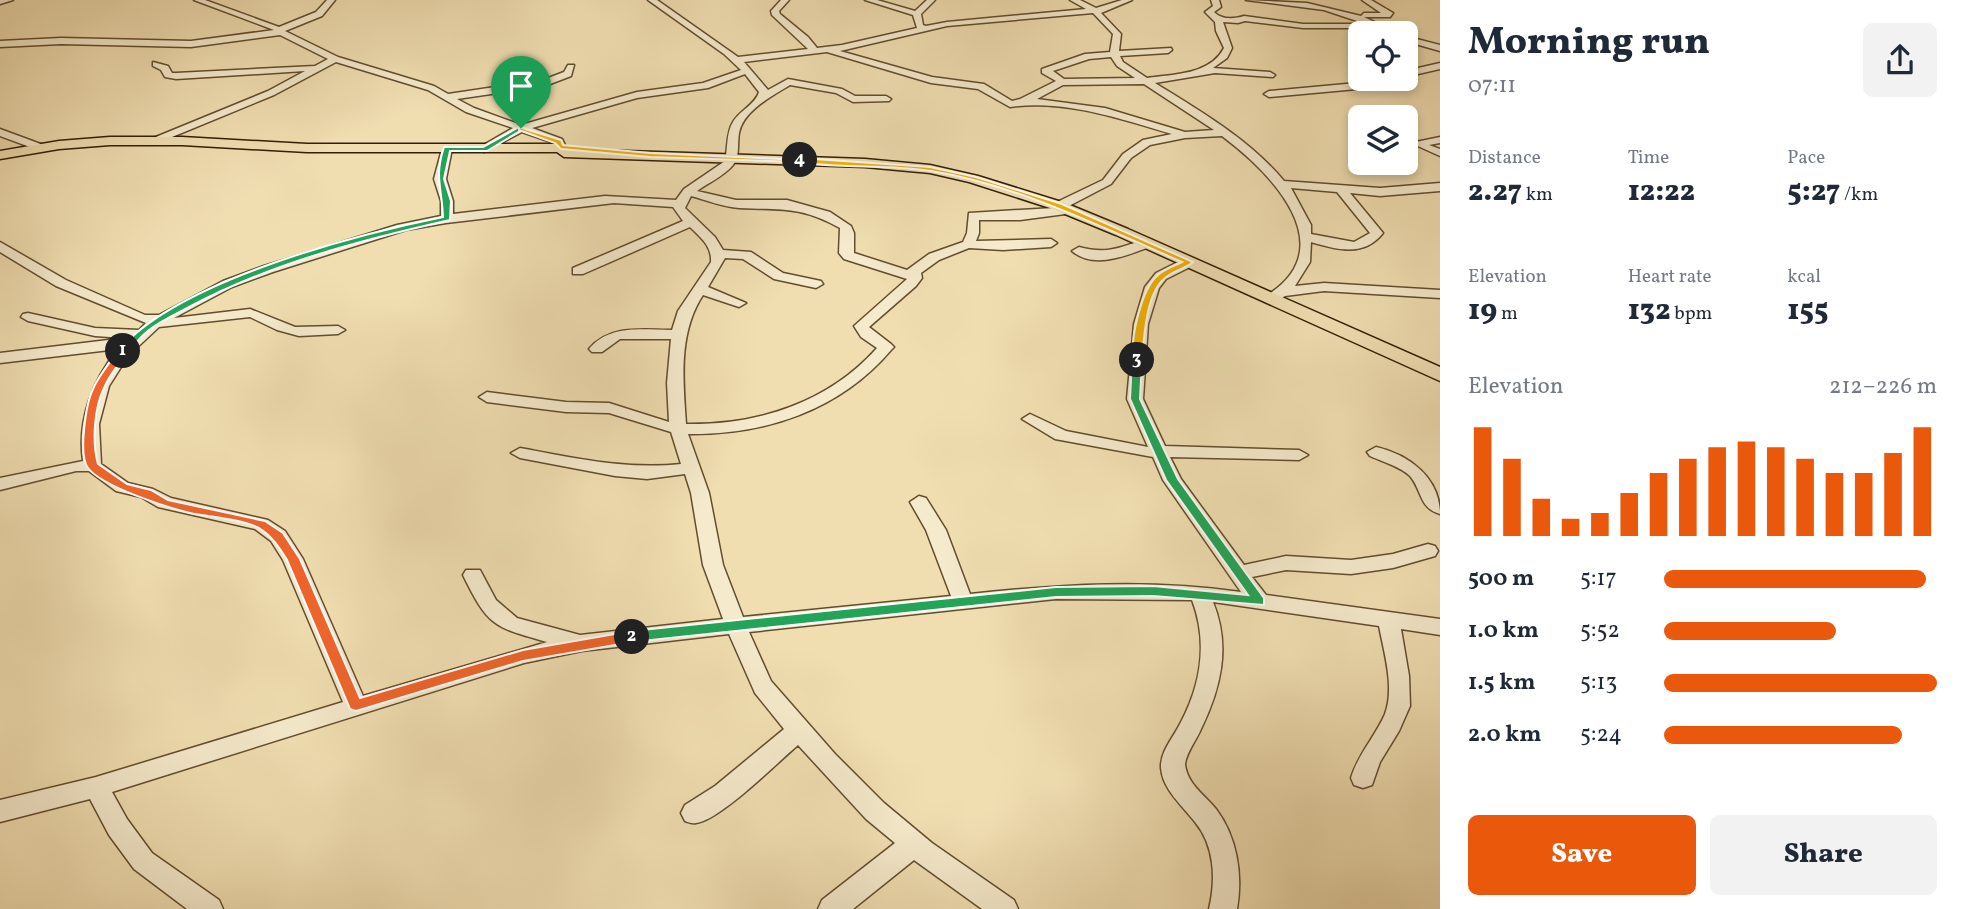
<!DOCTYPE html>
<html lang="en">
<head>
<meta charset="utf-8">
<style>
	body { margin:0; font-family:Vollkorn,serif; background:#f2f2f3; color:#1f2937; height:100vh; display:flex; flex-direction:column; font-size:26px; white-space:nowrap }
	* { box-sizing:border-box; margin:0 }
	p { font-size:23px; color:#747a83 }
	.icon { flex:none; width:38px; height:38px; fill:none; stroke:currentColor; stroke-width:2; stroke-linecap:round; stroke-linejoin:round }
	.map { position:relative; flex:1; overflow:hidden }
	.panel { display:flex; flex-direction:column; background:#fff; width:525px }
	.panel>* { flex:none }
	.controls { position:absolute; left:1348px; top:21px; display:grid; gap:14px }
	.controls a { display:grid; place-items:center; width:70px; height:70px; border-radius:10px; background:#fff; box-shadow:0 4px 10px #0003; font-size:35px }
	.pin { position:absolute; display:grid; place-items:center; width:60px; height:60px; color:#fff; margin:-72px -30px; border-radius:50% 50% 50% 0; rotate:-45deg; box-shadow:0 0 7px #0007 }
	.pin .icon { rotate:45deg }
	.km { position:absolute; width:35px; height:35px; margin:-18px; border-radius:50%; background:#222; color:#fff; font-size:19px; line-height:35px; text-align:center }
	.round { display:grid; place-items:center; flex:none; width:74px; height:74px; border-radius:10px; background:#f2f2f3 }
	.headline { display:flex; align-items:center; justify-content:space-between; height:119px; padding:0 28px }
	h1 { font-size:38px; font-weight:800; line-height:52px }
	.stats { display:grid; grid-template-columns:repeat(3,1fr); gap:10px; height:119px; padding:7px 28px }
	.stats div { display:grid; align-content:center }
	.stats b { font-size:30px; font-weight:800 }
	.stats small { font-size:19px; font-weight:400 }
	.stats p { font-size:19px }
	.chart { height:196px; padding:14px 28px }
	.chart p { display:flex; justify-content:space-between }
	.chart svg { width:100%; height:126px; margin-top:7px; stroke:#ea580c; stroke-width:6 }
	.button { display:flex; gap:14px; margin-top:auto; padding:14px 28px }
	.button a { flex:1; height:80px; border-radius:10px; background:#ea580c; color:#fff; font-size:28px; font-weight:800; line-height:80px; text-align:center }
	.button a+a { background:#f2f2f3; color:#1f2937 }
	ul { padding:0 28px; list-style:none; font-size:23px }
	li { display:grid; grid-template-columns:112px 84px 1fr; align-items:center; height:52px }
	li i { height:18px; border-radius:9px; background:#ea580c }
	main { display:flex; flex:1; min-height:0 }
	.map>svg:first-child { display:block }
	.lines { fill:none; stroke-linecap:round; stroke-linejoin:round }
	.minor-casing { stroke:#624d2e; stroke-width:3 }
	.major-casing { stroke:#331d02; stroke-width:3 }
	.minor { fill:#f5eacc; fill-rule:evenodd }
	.major { fill:#f0deb1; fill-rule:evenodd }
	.split-1 { fill:#22a559; stroke:#fff; stroke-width:2 }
	.split-2 { fill:#f0652b; stroke:#fff; stroke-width:2 }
	.split-3 { fill:#22a559; stroke:#fff; stroke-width:2 }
	.split-4 { fill:#f5b400; stroke:#fff; stroke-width:2 }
	.split-5 { fill:#f5b400; stroke:#fff; stroke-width:2 }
</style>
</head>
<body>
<main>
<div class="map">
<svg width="1440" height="909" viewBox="0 0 1440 909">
	<rect width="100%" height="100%" fill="#f0deb1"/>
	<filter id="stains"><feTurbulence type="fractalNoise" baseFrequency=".00286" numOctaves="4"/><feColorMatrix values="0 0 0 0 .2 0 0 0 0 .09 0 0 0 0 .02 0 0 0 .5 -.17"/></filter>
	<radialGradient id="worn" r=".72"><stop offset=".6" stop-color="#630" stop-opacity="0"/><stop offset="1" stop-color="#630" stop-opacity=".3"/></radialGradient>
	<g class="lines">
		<g class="minor-casing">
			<path id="minor" d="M0 0H13L0 4Z
				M194 0H205L279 27 316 12 327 0H335L322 16 285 31 338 57 434 86 448 94 543 80 564 72 568 65H574L571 76 545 86 457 99 474 108 521 125 637 92 703 83 741 70 724 54 648 0H657L738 57 808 49 772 15 771 11 781 0H789L779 11 780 14 808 37 817 48 842 45 917 28 913 15 865 0H877L915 11 927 0H935L921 14 923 25 926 26 947 22 1086 9 1070 0H1080L1096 8 1122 0H1132L1101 13 1121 34 1119 51 1171 48 1172 50 1168 53 1120 56 1123 62 1147 78C1174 74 1210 75 1224 48L1216 31 1215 22 1205 12 1213 6 1211 0H1219L1221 7 1214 12C1222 20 1234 19 1244 16L1303 24H1366L1324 10 1246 0 1307 3 1361 16 1364 13H1381L1362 0H1371L1393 13 1390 17H1364L1398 33H1388L1377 28H1303L1245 21 1238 23 1223 22 1232 48 1227 58 1213 68 1270 72 1275 75 1273 77 1215 73 1155 83C1200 111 1249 139 1284 181L1380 188 1440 183V191L1380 196 1350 193 1383 233C1364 257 1338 250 1311 242L1310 262 1295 286 1324 283 1440 290V298L1324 291 1285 296 1276 302H1266V296C1345 247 1270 172 1222 136L1185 138 1150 145 1131 158 1111 184 1067 207H1073V213L1020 220H979V233L976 241 1051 239 1057 243 1051 247 1003 250 969 248 939 260 921 273 922 278 916 286 869 327 891 344 894 347 891 350C840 410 766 435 688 434L709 493 723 565 743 617 951 596 926 530 910 502 919 496 926 498 946 530 970 594C1060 584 1152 579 1241 592L1163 480 1153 457 1055 439 1022 419 1030 414 1066 431 1148 447 1127 399 1134 324 1145 287 1156 273 1184 259H1194V265L1166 279 1159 288 1148 324 1143 399 1165 446 1299 450 1308 455 1299 460 1170 457 1181 479 1244 565 1286 556 1351 560 1393 554 1428 544 1435 546 1438 551 1435 556 1393 568 1351 574 1286 570 1252 577 1266 595 1440 619V635L1401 629 1409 676 1410 706 1399 731 1380 762 1372 785 1363 788 1354 785 1351 778C1358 754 1375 737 1385 714 1395 688 1384 652 1379 626L1213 602C1231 646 1221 688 1201 729 1196 741 1187 751 1185 764 1187 784 1204 794 1216 809 1237 837 1243 874 1237 909H1209C1216 880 1215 846 1195 822 1182 805 1163 790 1161 768 1160 752 1173 738 1180 724 1201 685 1208 642 1192 600L1056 599 749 632 771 681 835 754 884 803 932 843 1014 900 1018 909H982L914 860 853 909H818L822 900 895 843 866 819 798 745C778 762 719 821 696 823 692 824 688 822 685 821L681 813 685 805 715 786 784 729 755 693 729 634 582 651 524 663 112 792 127 819 152 853 219 900 223 909H187L134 869 109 835 90 799 0 822V800L96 777 343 702 283 560 271 541 255 529 158 507 141 497 116 491 89 471H76L0 490V478L83 461C77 419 93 380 118 349L0 363V353L125 338 95 336 28 321 21 317 23 314 28 313 95 328 139 330 146 323 56 286 0 252V242L66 280 145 315H159L223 281 264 266 397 225 441 216V201L434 179 442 149 447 146 452 149 446 179 453 201V214L605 196 676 200 684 189 725 161C728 148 726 133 733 122 740 110 755 105 759 92L745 74 708 88 637 98 532 128 562 139 566 147 565 149H557L554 143 522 132 484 152 479 149 480 147 513 128 466 112 428 90 336 62 274 95 155 144 150 141 151 139 268 91 305 71 176 79 165 77 161 70 153 66V62L168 66 172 73H176L315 66 328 59 280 35 191 47 61 44 0 47V41L61 38 191 41 274 30ZM1093 13 1113 34 1110 52 1085 54 1042 69V73L1056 81 1020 99 1012 101 984 84 932 77 840 51 947 26ZM827 52 931 83 978 89 1010 107C1064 99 1121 119 1172 134L1143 140 1123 154 1103 180 1055 203 1054 208 969 213 967 233 963 242 929 254 907 270 854 253V233L851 226 830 212 787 200H736L697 191C708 183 724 176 733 165 740 157 737 144 739 133 743 111 772 96 790 85L836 93 853 102 889 101 891 99 886 96H855L842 89 788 79 768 90 744 62ZM1111 57 1117 66 1135 78 1064 79 1053 71 1089 59ZM1144 84 1214 130 1185 132 1105 108 1037 99 1063 85ZM1291 188 1337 192 1370 233 1354 242 1311 234V225ZM691 196C706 200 723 207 739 208 781 210 801 206 840 228L839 253 844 259 907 279 854 326 861 337 877 348C828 403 758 425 686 424 683 380 678 333 703 295L739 307 746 303 708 287 725 258 743 259 774 279 816 288 823 284 821 281 783 273 751 252 723 250 715 237 685 208ZM614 203 673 207 683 221 573 268V274H583L690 227C701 238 712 246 711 262L678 311 672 330C642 330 610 324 589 349L592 352H602L620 339H671L667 383 669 422 609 403 566 402 487 392 479 397 487 402 566 412 609 413 671 432 681 464C626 470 575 458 520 448L511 453 520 458 615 476 647 479 685 474 691 493 703 565 723 619 580 635 517 618 496 600 480 570H466L463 575C488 626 493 627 547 642L363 696 303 559 285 531 268 520 171 498 153 489 128 483 101 464 99 424 109 386 128 356 159 327 250 317 277 330 299 336 338 334 345 330 338 326 295 327 250 309 174 318 232 287 273 272 406 230 446 223Z
				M1405 36 1440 45V51L1405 41Z
				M1440 63V69L1405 77V71Z
				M1375 79H1391L1357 89 1269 97 1264 94 1269 91 1357 83Z
				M0 129 46 146 47 148 38 150 0 136Z
				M1440 137V143L1429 145 1440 149V156L1411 143Z
				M1147 239 1153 243 1152 246C1128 255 1094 270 1072 251L1079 247C1109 255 1119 247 1147 239Z
				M1376 447C1410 455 1440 478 1440 514 1419 508 1422 490 1410 476 1401 467 1381 461 1370 456L1367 452Z"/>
		</g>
		<g class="major-casing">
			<path id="major" d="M110 137H182L307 144H559L566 149 865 159 930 165 978 176 1065 203 1128 229 1440 367V381L1116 235 1053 209 969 182 930 173 865 167 564 157 557 152H307L182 145H110L59 149 0 159V151L59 141Z"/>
		</g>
		<use href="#minor" class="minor"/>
		<use href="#major" class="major"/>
	</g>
	<path class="split-1" d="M519 127 525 128 487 151H450L444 179 451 201 450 220C362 240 272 263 191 306 178 313 162 320 149 330 141 336 134 345 127 353L118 351C177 281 354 235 443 217 442 188 434 177 444 147H483Z"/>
	<path class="split-2" d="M120 349 128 351C120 363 109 375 104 388 94 408 92 443 98 464L127 484 151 490 168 500 265 521 283 533 300 559 360 698 523 650 632 631 639 637 632 642 523 661 356 711 350 709 287 560C279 547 272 536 259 528 242 519 209 517 190 513 166 507 103 487 88 468 78 455 86 403 93 389 99 375 111 361 120 349Z"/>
	<path class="split-3" d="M1137 357 1142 360 1140 399 1178 479 1264 598V605L1153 596 1056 597 632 642 625 637 632 631 1056 587 1153 586 1248 595 1166 480 1130 399 1132 360Z"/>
	<path class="split-4" d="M800 158 930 167 976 177 1062 204 1193 262C1185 269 1172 271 1164 279 1146 294 1144 338 1142 360L1134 362C1129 342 1141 289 1158 275 1164 269 1174 266 1182 262 1101 227 1018 185 931 171 887 164 841 169 797 162Z"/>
	<path class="split-5" d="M519 127 561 140 563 145 650 153 803 160 800 162 650 157 561 149 555 143 519 130Z"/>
	<rect width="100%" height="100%" filter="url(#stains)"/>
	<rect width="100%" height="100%" fill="url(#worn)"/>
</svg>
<div class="controls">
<a><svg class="icon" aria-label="locate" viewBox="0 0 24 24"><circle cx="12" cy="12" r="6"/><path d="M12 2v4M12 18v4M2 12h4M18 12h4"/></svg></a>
<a><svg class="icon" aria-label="layers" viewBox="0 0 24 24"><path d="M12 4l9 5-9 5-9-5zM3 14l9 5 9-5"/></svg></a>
</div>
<div class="pin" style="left:521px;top:128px;background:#1e9e55"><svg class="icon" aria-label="arrive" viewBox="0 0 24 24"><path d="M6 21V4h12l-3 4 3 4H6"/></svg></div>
<b class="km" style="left:123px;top:351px">1</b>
<b class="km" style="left:632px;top:637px">2</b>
<b class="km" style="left:1137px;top:360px">3</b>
<b class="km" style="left:800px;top:160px">4</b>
</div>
<section class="panel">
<div class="headline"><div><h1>Morning run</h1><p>07:11</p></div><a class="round"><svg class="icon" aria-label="share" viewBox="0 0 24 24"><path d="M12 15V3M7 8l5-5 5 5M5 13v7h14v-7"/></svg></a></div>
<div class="stats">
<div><p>Distance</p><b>2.27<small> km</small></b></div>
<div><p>Time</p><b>12:22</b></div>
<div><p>Pace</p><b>5:27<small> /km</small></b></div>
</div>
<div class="stats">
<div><p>Elevation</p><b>19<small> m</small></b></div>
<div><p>Heart rate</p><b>132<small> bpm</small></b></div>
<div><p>kcal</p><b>155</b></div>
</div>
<div class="chart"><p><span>Elevation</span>212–226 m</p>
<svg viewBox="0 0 160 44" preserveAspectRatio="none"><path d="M5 44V6M15 44V17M25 44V31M35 44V38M45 44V36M55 44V29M65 44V22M75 44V17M85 44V13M95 44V11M105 44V13M115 44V17M125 44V22M135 44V22M145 44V15M155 44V6"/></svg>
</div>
<ul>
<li><b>500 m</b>5:17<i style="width:96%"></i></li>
<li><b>1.0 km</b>5:52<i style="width:63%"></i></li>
<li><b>1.5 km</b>5:13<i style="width:100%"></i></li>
<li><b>2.0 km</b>5:24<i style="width:87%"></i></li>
</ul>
<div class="button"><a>Save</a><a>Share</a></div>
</section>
</main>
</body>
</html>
